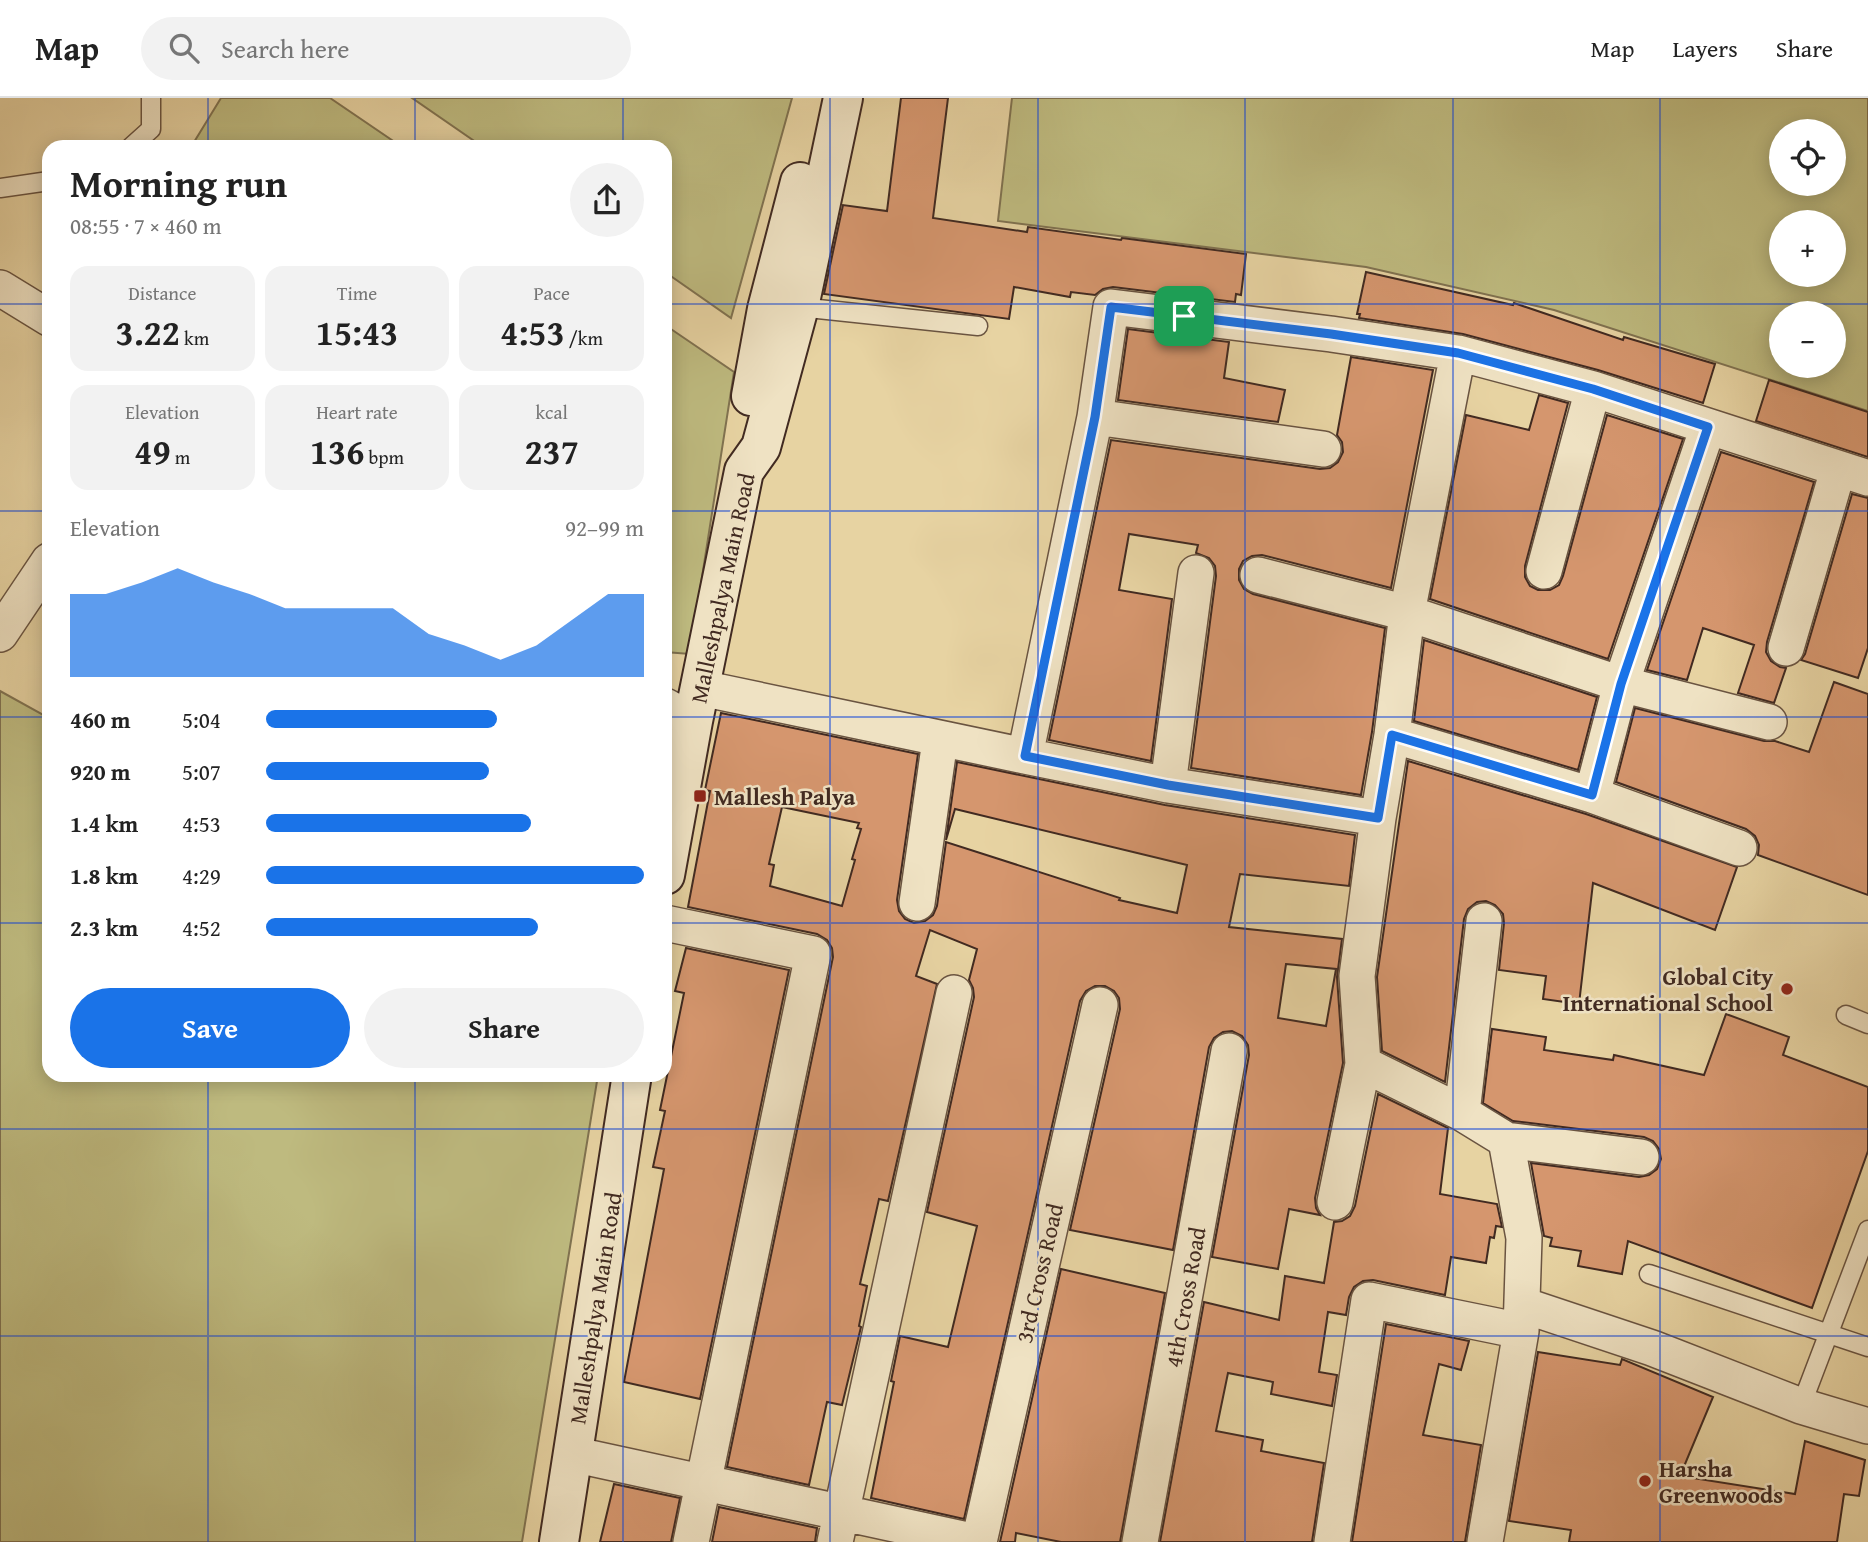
<!DOCTYPE html>
<html lang="en">
<head>
<meta charset="utf-8">
<style>
	body { margin:0; font-family:"Gentium Book Plus",serif; background:#f2f2f2; color:#222; height:100vh; display:flex; flex-direction:column; font-size:26px; white-space:nowrap }
	* { box-sizing:border-box; margin:0 }
	p { font-size:23px; color:#767676 }
	.icon { flex:none; width:38px; height:38px; fill:none; stroke:currentColor; stroke-width:2; stroke-linecap:round; stroke-linejoin:round }
	.map { position:relative; flex:1; overflow:hidden }
	.drawer { position:absolute; left:42px; top:42px; width:630px; height:942px; display:flex; flex-direction:column; background:#fff; border-radius:21px; box-shadow:0 4px 18px #0003 }
	.drawer>* { flex:none }
	.fabs { position:absolute; left:1769px; top:21px; display:grid; gap:14px }
	.fabs a { display:grid; place-items:center; width:77px; height:77px; border-radius:50%; background:#fff; box-shadow:0 4px 18px #0003; font-size:35px }
	.pin { position:absolute; display:grid; place-items:center; width:60px; height:60px; color:#fff; margin:-30px; border-radius:14px; box-shadow:0 4px 10px #0006 }
	.round { display:grid; place-items:center; flex:none; width:74px; height:74px; border-radius:37px; background:#f2f2f2 }
	.headline { display:flex; align-items:center; justify-content:space-between; height:119px; padding:0 28px }
	h1 { font-size:38px; font-weight:700; line-height:52px }
	.figures { display:grid; grid-template-columns:repeat(3,1fr); gap:10px; height:119px; padding:7px 28px }
	.figures div { display:grid; align-content:center; border-radius:18px; background:#f2f2f2; text-align:center }
	.figures b { font-size:35px; font-weight:700 }
	.figures small { font-size:19px; font-weight:400 }
	.figures p { font-size:19px }
	.chart { height:196px; padding:14px 28px }
	.chart p { display:flex; justify-content:space-between }
	.chart svg { width:100%; height:126px; margin-top:7px; fill:#1a73e8; opacity:.7 }
	.action { display:flex; gap:14px; margin-top:auto; padding:14px 28px }
	.action a { flex:1; height:80px; border-radius:42px; background:#1a73e8; color:#fff; font-size:28px; font-weight:700; line-height:80px; text-align:center }
	.action a+a { background:#f2f2f2; color:#222 }
	ul { padding:0 28px; list-style:none; font-size:23px }
	li { display:grid; grid-template-columns:112px 84px 1fr; align-items:center; height:52px }
	li i { height:18px; border-radius:9px; background:#1a73e8 }
	header { display:flex; align-items:center; gap:42px; box-sizing:border-box; height:98px; padding:0 35px; background:#fff; border-bottom:2px solid #e0e0e0 }
	header strong { font-size:33px }
	nav { display:flex; gap:38px; margin-inline-start:auto; font-size:24px }
	.search { width:490px; height:63px; background:#f2f2f2; display:flex; align-items:center; gap:18px; box-sizing:border-box; padding:0 24px; border-radius:38px; color:#767676; font-size:26px }
	.map>svg:first-child { display:block }
	.green { fill:#beba7f; stroke:#807250; stroke-width:2; fill-rule:evenodd }
	.building { fill:#d5966e; stroke:#412a21; stroke-width:2; fill-rule:evenodd }
	.lines { fill:none; stroke-linecap:round; stroke-linejoin:round }
	.service-casing { stroke:#6a5441; stroke-width:21 }
	.minor-casing { stroke:#6a5441; stroke-width:38 }
	.secondary-casing { stroke:#412a21; stroke-width:42 }
	.service { stroke:#efe2c3; stroke-width:18 }
	.minor { stroke:#efe2c3; stroke-width:35 }
	.secondary { stroke:#efe2c3; stroke-width:38 }
	.route-casing { stroke:#fff; stroke-width:14 }
	.route { stroke:#1a73e8; stroke-width:9 }
	.grid { fill:none; stroke:#1d4ed8; stroke-width:2; stroke-opacity:0.55 }
	.poi-dot { fill:#8f2418; stroke:#efe2c3; stroke-width:2.5 }
	.labels { text-anchor:middle; dominant-baseline:central; stroke-width:5; stroke-linejoin:round; paint-order:stroke }
	.street-label { font-size:23px; fill:#412a21; stroke:#efe2c3 }
	.poi-label { font-size:23px; font-weight:bold; fill:#412a21; stroke:#efe2c3; text-anchor:start }
</style>
</head>
<body>
<header>
<strong>Map</strong>
<div class="search"><svg class="icon" aria-label="search" viewBox="0 0 24 24"><circle cx="10" cy="10" r="6"/><path d="M15 15l6 6"/></svg>Search here</div>
<nav><a>Map</a><a>Layers</a><a>Share</a></nav>
</header>
<div class="map">
<svg width="1868" height="1444" viewBox="0 0 1868 1444">
	<rect width="100%" height="100%" fill="#e7d3a2"/>
	<filter id="stains"><feTurbulence type="fractalNoise" baseFrequency=".00286" numOctaves="4"/><feColorMatrix values="0 0 0 0 .2 0 0 0 0 .09 0 0 0 0 .02 0 0 0 .5 -.17"/></filter>
	<radialGradient id="worn" r=".72"><stop offset=".6" stop-color="#630" stop-opacity="0"/><stop offset="1" stop-color="#630" stop-opacity=".3"/></radialGradient>
	<path class="green" d="M221 0H330L402 49H191Z
		M412 0H792L731 220 665 174V49H483Z
		M1012 0H1868V313L1554 212 1366 169 998 123ZM1834 33V86H1782V33ZM1834 124V177H1782V124ZM1782 215H1834V268H1782Z
		M665 227 734 274 690 556 665 554Z
		M0 593 49 620V976L598 977 522 1444H0Z"/>
	<path class="building" d="M901 0H948L933 120 1027 134 1028 129 1121 142 1122 140 1246 156 1241 197 1236 196 1235 204 1113 189 1103 191 1095 197 1071 194 1070 199 1014 189 1009 221 824 196 843 107 887 113Z
		M1366 174 1513 207 1514 205 1623 242 1624 239 1715 266 1703 305 1598 272 1463 236 1359 220 1360 216H1357Z
		M1128 231 1229 244 1224 280 1285 292 1278 324 1118 302Z
		M1351 259 1433 272 1391 490 1262 457 1252 458 1243 463 1239 471V482L1244 491 1253 496 1385 530 1372 634 1361 697 1191 670 1216 478 1215 468 1209 460 1196 455 1198 447 1129 436 1119 492 1172 501 1151 663 1049 642 1111 342 1320 371 1330 370 1338 364 1343 354 1342 344 1337 337Z
		M1769 282 1868 314V359L1756 323Z
		M1539 297 1568 305 1525 468V479L1530 488 1538 492H1550L1559 487 1563 478 1607 317 1683 341 1608 561 1430 501 1466 317 1529 332Z
		M1721 354 1814 384 1767 544 1766 554 1771 563 1780 569 1786 570 1774 605 1738 595 1754 547 1703 530 1687 582 1647 572Z
		M1852 396 1868 400V550L1858 580 1801 562 1805 556Z
		M1424 542 1597 599 1578 672 1414 623Z
		M1834 584 1868 596V797L1758 757 1759 747 1755 738 1746 731 1616 684 1635 610 1764 643H1775L1809 654Z
		M721 615 918 656 897 802 899 813 905 821 914 825 925 823 933 817 937 808 946 744 1120 800 1119 802 1177 815 1187 767 955 711 946 742 957 664 1165 707 1355 737 1349 788 1240 776 1229 829 1342 841 1337 879 1343 965 1315 1100 1316 1110 1320 1117 1289 1111 1278 1171 1212 1159 1249 957 1248 947 1242 938 1232 933 1223 934 1214 940 1209 949 1173 1152 1070 1132 1120 911 1119 900 1114 893 1105 888H1095L1086 893 1080 903 964 1421 871 1400 894 1284 891 1283 900 1238 948 1249 977 1128 927 1114 974 899 973 890 969 882 977 851 930 832 916 878 937 886 888 1103 879 1101 860 1186 867 1188 859 1228 861 1229 842 1307 827 1304 809 1387 727 1369 833 859 832 850 827 842 817 836 688 809 710 693 705 692ZM782 709 859 725 857 730 861 731 852 761 855 762 842 808 770 788 774 767 769 766ZM1286 866 1336 871 1326 928 1278 920Z
		M1408 663 1586 716 1737 769 1715 832 1593 785 1579 906 1543 901 1546 878 1499 872 1504 825 1503 816 1495 807 1486 803 1477 804 1468 811 1464 821 1445 984 1382 953 1377 879Z
		M686 850 789 872 700 1301 624 1284 664 1071 653 1069 665 1013 660 1012 684 895 675 893Z
		M1726 916 1789 939 1783 957 1868 989V1053L1812 1210 1628 1143 1622 1176 1578 1168 1581 1153 1550 1148 1552 1140 1544 1138 1531 1065 1639 1079 1649 1077 1657 1071 1661 1061 1659 1051 1653 1043 1644 1039 1513 1023 1483 1005 1492 931 1546 939 1544 952 1613 962 1614 957 1704 977Z
		M1378 996 1448 1030 1440 1096 1497 1106 1502 1129 1496 1128 1494 1140 1490 1139 1486 1165 1451 1159 1445 1197 1373 1182 1363 1183 1354 1189 1349 1199 1346 1217 1328 1214 1319 1274 1337 1277 1332 1308 1271 1296 1273 1284 1228 1275 1216 1333 1263 1342 1261 1353 1324 1365 1312 1444H1160L1204 1204 1279 1222 1285 1178 1324 1185 1334 1124 1342 1123 1350 1118 1355 1108Z
		M1061 1171 1165 1195 1120 1444H1061L1016 1435 1015 1444H1000Z
		M1386 1226 1469 1243 1461 1272 1439 1266 1423 1337 1481 1347 1465 1444H1352Z
		M1538 1254 1620 1267 1622 1261 1713 1299 1680 1378 1795 1396 1805 1343 1865 1362 1859 1398 1844 1396 1837 1444H1569L1571 1432 1509 1423Z
		M614 1386 680 1400 671 1444H600Z
		M719 1409 817 1430 815 1444H712Z"/>
	<g class="lines">
		<g class="service-casing">
			<path id="service" d="M131 49 151 31V0
				M0 90 49 83
				M799 209 978 228
				M1846 917 1868 926
				M1649 1176 1868 1249
				M1801 1308 1868 1132"/>
		</g>
		<g class="minor-casing">
			<path id="minor" d="M0 190 49 220
				M1458 255 1407 515 1392 637 1378 720 1357 878 1363 966 1462 1015 1506 1042 1524 1140 1521 1233 1485 1444
				M1095 319 1323 351
				M1544 473 1593 291
				M1258 477 1407 515 1621 586 1769 624
				M0 536 49 463
				M1786 550 1838 372
				M701 590 1025 658 1095 319 1111 209 1331 236 1458 255 1593 291 1868 380
				M665 608 693 623
				M1392 637 1592 697 1739 750
				M1025 658 1168 687 1378 720
				M1168 687 1196 475
				M1592 697 1621 586 1708 329
				M917 805 940 642
				M665 825 813 856 691 1444
				M1462 1015 1484 823
				M1506 1042 1641 1059
				M1335 1104 1363 966
				M1523 1207 1652 1250 1801 1308 1868 1328
				M572 1356 977 1444
				M835 1444 954 895
				M979 1444 1100 907
				M1140 1444 1229 953
				M1332 1444 1369 1202 1521 1233"/>
		</g>
		<g class="secondary-casing">
			<path id="secondary" d="M751 298 767 211 800 84
				M665 777 693 623 744 373 761 349 799 209 843 0
				M559 1444 632 976"/>
		</g>
		<use href="#service" class="service"/>
		<use href="#minor" class="minor"/>
		<use href="#secondary" class="secondary"/>
	</g>
	<g class="lines">
		<g class="route-casing">
			<path id="route" d="M1111 209 1331 236 1458 255 1593 291 1708 329 1621 586 1592 697 1392 637 1378 720 1168 687 1025 658 1095 319Z"/>
		</g>
		<use href="#route" class="route"/>
	</g>
	<path class="grid" d="M208 0V49M415 0V49M623 0V49M830 0V1444M1038 0V1444M1245 0V1444M1453 0V1444M1660 0V1444M0 206H49M665 206H1868M0 413H49M665 413H1868M0 619H49M665 619H1868M0 825H49M665 825H1868M208 976V1444M415 976V1444M623 976V1444M0 1031H1868M0 1238H1868"/>
	<g class="poi-dot">
		<rect x="693" y="691" width="14" height="14" rx="3.5"/>
		<circle cx="1787" cy="891" r="7"/>
		<circle cx="1645" cy="1383" r="7"/>
	</g>
	<g class="labels">
		<g class="street-label">
			<text transform="translate(722 490) rotate(-78)">Malleshpalya Main Road</text>
			<text transform="translate(1039 1175) rotate(-77)">3rd Cross Road</text>
			<text transform="translate(1185 1199) rotate(-80)">4th Cross Road</text>
			<text transform="translate(595 1210) rotate(-81)">Malleshpalya Main Road</text>
		</g>
		<g class="poi-label">
			<text x="714" y="698">Mallesh Palya</text>
			<text x="1773" y="878" text-anchor="end">Global City<tspan x="1773" dy="26">International School</tspan></text>
			<text x="1659" y="1370">Harsha<tspan x="1659" dy="26">Greenwoods</tspan></text>
		</g>
	</g>
	<rect width="100%" height="100%" filter="url(#stains)"/>
	<rect width="100%" height="100%" fill="url(#worn)"/>
</svg>
<div class="fabs">
<a><svg class="icon" aria-label="locate" viewBox="0 0 24 24"><circle cx="12" cy="12" r="6"/><path d="M12 2v4M12 18v4M2 12h4M18 12h4"/></svg></a>
<a>+</a>
<a>−</a>
</div>
<div class="pin" style="left:1184px;top:218px;background:#1e9e55"><svg class="icon" aria-label="arrive" viewBox="0 0 24 24"><path d="M6 21V4h12l-3 4 3 4H6"/></svg></div>
<section class="drawer">
<div class="headline"><div><h1>Morning run</h1><p>08:55 · 7 × 460 m</p></div><a class="round"><svg class="icon" aria-label="share" viewBox="0 0 24 24"><path d="M12 15V3M7 8l5-5 5 5M5 13v7h14v-7"/></svg></a></div>
<div class="figures">
<div><p>Distance</p><b>3.22<small> km</small></b></div>
<div><p>Time</p><b>15:43</b></div>
<div><p>Pace</p><b>4:53<small> /km</small></b></div>
</div>
<div class="figures">
<div><p>Elevation</p><b>49<small> m</small></b></div>
<div><p>Heart rate</p><b>136<small> bpm</small></b></div>
<div><p>kcal</p><b>237</b></div>
</div>
<div class="chart"><p><span>Elevation</span>92–99 m</p>
<svg viewBox="0 0 160 44" preserveAspectRatio="none"><path d="M0 44V15L10 15L20 11L30 6L40 11L50 15L60 20L70 20L80 20L90 20L100 29L110 33L120 38L130 33L140 24L150 15L160 15V44z"/></svg>
</div>
<ul>
<li><b>460 m</b>5:04<i style="width:61%"></i></li>
<li><b>920 m</b>5:07<i style="width:59%"></i></li>
<li><b>1.4 km</b>4:53<i style="width:70%"></i></li>
<li><b>1.8 km</b>4:29<i style="width:100%"></i></li>
<li><b>2.3 km</b>4:52<i style="width:72%"></i></li>
</ul>
<div class="action"><a>Save</a><a>Share</a></div>
</section>
</div>
</body>
</html>
